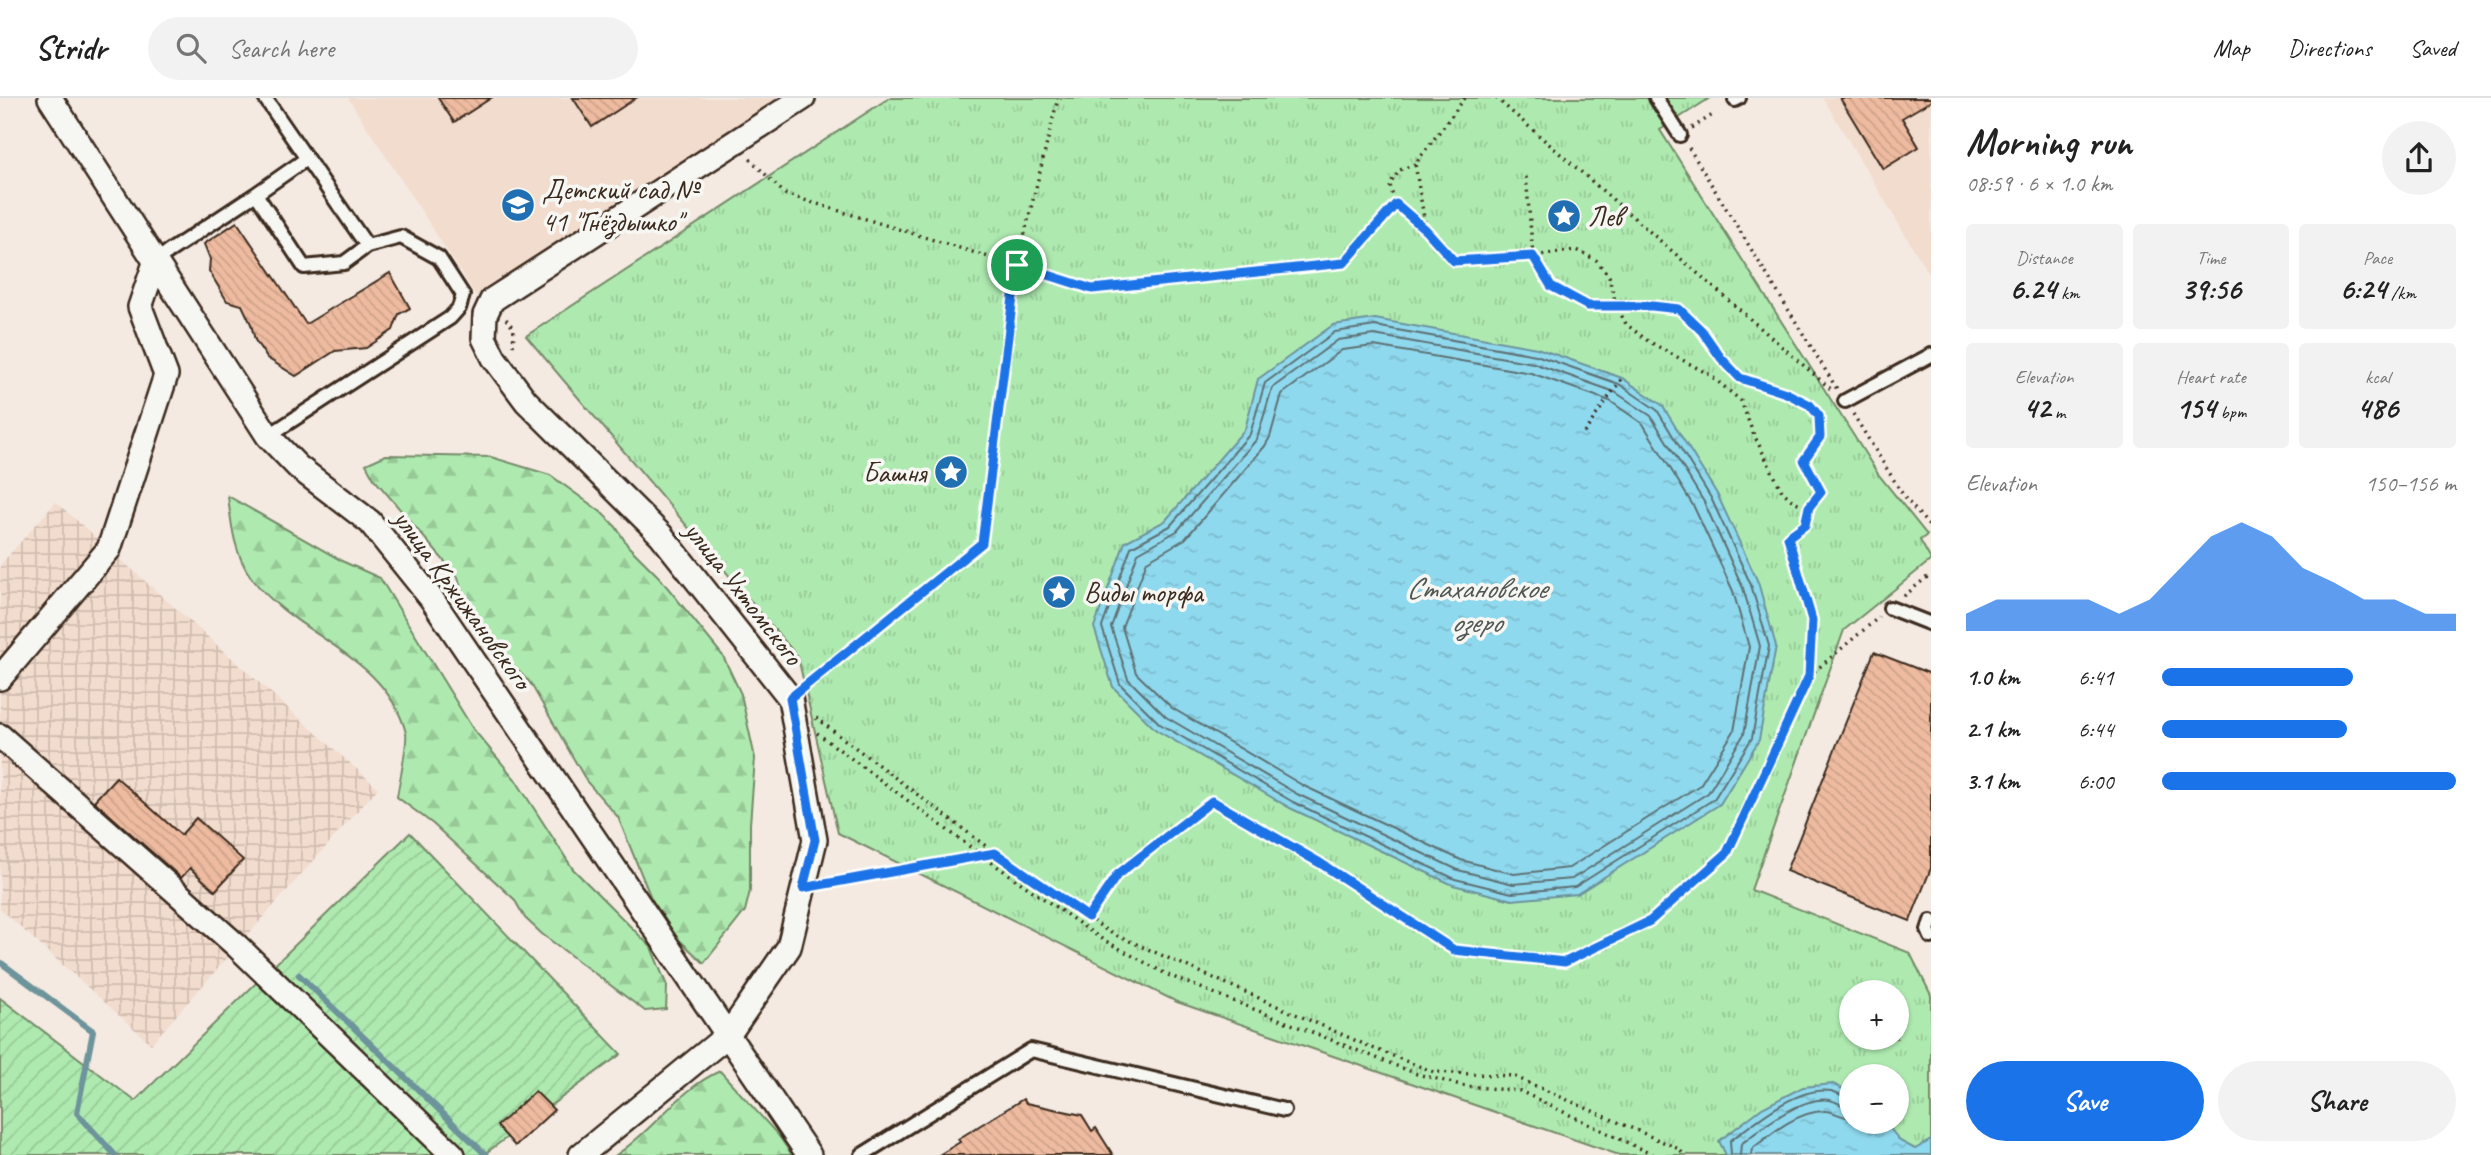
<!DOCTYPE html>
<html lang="en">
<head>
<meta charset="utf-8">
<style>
	body { margin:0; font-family:Caveat,sans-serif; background:#f2f2f2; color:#222; height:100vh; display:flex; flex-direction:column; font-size:26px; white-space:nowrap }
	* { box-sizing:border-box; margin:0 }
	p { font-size:23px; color:#767676 }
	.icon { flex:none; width:38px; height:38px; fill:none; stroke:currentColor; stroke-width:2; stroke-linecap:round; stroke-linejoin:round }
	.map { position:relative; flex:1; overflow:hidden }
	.side { display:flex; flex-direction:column; background:#fff; width:560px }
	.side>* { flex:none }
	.controls { position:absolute; left:1839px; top:882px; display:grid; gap:14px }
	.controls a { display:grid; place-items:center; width:70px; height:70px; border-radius:50%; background:#fff; box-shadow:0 2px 5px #0004; font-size:35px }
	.pin { position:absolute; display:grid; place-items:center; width:60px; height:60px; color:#fff; margin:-30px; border:4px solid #fff; border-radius:50%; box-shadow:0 2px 7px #0007 }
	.round { display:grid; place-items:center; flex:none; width:74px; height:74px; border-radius:37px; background:#f2f2f2 }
	.head { display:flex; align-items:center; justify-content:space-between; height:119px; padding:0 35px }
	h1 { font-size:38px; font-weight:600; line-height:52px }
	.stats { display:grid; grid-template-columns:repeat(3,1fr); gap:10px; height:119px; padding:7px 35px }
	.stats div { display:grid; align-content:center; border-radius:7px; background:#f2f2f2; text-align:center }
	.stats b { font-size:30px; font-weight:600 }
	.stats small { font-size:19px; font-weight:400 }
	.stats p { font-size:19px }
	.chart { height:196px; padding:14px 35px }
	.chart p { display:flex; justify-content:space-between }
	.chart svg { width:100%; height:126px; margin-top:7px; fill:#1a73e8; opacity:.7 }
	.primary-button { display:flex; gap:14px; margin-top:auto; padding:14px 35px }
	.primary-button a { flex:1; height:80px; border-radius:42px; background:#1a73e8; color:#fff; font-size:28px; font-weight:600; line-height:80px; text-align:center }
	.primary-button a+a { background:#f2f2f2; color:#222 }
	ul { padding:0 35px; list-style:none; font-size:23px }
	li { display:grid; grid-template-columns:112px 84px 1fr; align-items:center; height:52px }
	li i { height:18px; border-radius:9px; background:#1a73e8 }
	header { display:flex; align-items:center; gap:42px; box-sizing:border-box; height:98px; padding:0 35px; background:#fff; border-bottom:2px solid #e0e0e0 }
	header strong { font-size:33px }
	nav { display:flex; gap:38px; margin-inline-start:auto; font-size:24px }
	.search { width:490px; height:63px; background:#f2f2f2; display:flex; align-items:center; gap:18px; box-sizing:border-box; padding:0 24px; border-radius:38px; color:#767676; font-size:26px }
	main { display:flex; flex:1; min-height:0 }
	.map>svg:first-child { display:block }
	.built { fill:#f2dcce }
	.industrial { fill:url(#industrial-grid) }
	.forest { fill:url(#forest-firs); stroke:#748a67; stroke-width:2 }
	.park { fill:url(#park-tufts); stroke:#748a67; stroke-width:2; fill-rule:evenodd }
	.garden { fill:url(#garden-furrows); stroke:#748a67; stroke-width:2 }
	.water { fill:url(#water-ripples); stroke:#6d939b; stroke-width:2 }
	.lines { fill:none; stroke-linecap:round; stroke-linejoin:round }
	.shore { stroke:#5d7072; stroke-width:2 }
	.stream { stroke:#6d939b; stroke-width:6 }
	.building { fill:url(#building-back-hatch); stroke:#3b2a1e; stroke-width:2 }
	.service-casing { stroke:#3b2a1e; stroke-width:18 }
	.minor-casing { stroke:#3b2a1e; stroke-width:28 }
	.path { stroke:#3b2a1e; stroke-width:3.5; stroke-dasharray:2 5; stroke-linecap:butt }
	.service { stroke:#f6f6f2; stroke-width:12 }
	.minor { stroke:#f6f6f2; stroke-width:23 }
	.route-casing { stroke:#fff; stroke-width:14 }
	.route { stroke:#1a73e8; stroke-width:9 }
	.labels { text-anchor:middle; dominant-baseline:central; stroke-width:7; stroke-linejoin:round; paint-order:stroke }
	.poi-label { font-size:28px; fill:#3b2a1e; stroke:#f6f6f2; text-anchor:start }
	.street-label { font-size:28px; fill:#3b2a1e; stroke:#f6f6f2 }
	.water-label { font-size:30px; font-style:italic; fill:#505652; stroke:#f6f6f2 }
</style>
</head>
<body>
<header>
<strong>Stridr</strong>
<div class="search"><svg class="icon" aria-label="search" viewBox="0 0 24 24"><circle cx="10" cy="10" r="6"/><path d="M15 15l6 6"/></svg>Search here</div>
<nav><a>Map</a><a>Directions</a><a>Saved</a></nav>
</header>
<main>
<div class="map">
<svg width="1931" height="1057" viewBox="0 0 1931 1057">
	<defs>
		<pattern id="industrial-grid" width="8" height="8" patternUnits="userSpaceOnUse" patternTransform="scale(1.75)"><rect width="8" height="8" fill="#f2dcce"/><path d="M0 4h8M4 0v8" fill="none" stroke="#d0bdb0"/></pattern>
		<pattern id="forest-firs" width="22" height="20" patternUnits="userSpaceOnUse" patternTransform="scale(1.75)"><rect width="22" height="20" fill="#aeeab0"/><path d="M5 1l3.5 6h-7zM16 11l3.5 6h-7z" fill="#97c997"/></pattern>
		<pattern id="park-tufts" width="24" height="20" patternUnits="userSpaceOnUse" patternTransform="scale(1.75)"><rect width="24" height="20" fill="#aeeab0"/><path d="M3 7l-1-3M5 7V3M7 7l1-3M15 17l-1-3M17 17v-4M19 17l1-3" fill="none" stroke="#97c997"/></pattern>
		<pattern id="garden-furrows" width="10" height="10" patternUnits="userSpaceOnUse" patternTransform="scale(1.75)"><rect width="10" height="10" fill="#aeeab0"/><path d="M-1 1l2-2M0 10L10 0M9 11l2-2" fill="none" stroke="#97c997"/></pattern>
		<pattern id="water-ripples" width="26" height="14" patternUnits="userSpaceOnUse" patternTransform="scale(1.75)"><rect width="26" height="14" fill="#8fd9ef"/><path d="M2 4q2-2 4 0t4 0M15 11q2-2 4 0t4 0" fill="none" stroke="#7cbacc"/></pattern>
		<pattern id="building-back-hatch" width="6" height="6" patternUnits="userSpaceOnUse" patternTransform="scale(1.75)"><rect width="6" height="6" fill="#eebba0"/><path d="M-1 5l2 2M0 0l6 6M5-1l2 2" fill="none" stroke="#cda189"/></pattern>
	</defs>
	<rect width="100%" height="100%" fill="#f4eae2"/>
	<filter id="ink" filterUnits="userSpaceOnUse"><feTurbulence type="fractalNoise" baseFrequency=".0143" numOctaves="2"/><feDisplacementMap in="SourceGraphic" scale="14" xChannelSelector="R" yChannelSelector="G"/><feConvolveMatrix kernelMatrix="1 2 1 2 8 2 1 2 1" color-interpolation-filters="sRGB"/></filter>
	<g filter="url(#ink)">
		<path class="built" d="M348 0H781L477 199Z
			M1823 0H1931V178H1930Z"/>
		<path class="industrial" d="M56 404 378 690 151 946 0 811V467Z"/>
		<path class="forest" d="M386 357 491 359 550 377 601 414 616 429 628 448 659 479 723 558 741 596 755 660 750 726V793L745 813 704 865 674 837 651 800 618 719 587 684 531 586 469 521 458 479 374 381 366 366Z
			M228 398 344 464 380 480 473 631 515 681 573 771 651 849 667 888 666 911 645 913 542 836 525 820 514 801 433 726 397 699C399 685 408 646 406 635 385 555 296 540 251 479 234 456 231 425 228 398Z
			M720 973 778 1037 792 1057H616C653 1033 679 991 720 973Z"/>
		<path class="park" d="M889 0H1710L1660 32 1878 376 1927 437 1920 442 1931 462 1844 532 1751 792 1910 855 1931 897V1057H1619L1177 904 838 735 798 559 526 238ZM1852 894H1897V940H1852ZM1852 978H1897V1024H1852Z"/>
		<path class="garden" d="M410 735 621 956 483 1057H0V900L135 1003Z"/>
		<path class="water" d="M1375 221 1537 250 1622 280 1662 307 1717 396 1758 484 1776 548 1759 642 1720 706 1577 796 1512 802 1453 787 1290 710 1156 632 1113 589 1094 529 1125 444 1165 423 1245 331 1258 281 1333 227Z
			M1833 986 1851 995 1852 1024H1885L1900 1043 1915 1051 1931 1042V1057H1726L1719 1043 1762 1010 1803 989Z"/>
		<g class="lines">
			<path class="shore" d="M1375 228 1536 257 1619 286 1657 312 1711 400 1751 487 1769 548 1752 640 1714 701 1575 789 1512 795 1455 781 1293 704 1160 626 1120 586 1102 529 1131 449 1170 428 1250 336 1265 285 1335 234Z
				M1374 237 1533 265 1615 294 1651 318 1704 404 1743 490 1760 548 1744 636 1708 695 1572 781 1513 786 1458 772 1297 696 1166 619 1128 581 1111 529 1138 455 1177 433 1257 341 1272 290 1338 242Z
				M1374 248 1531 275 1610 303 1643 326 1694 409 1733 493 1749 549 1734 633 1700 687 1569 770 1514 776 1461 762 1302 687 1172 610 1136 575 1122 529 1147 463 1185 441 1265 348 1270 339 1282 296 1342 252Z
				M1731 1057 1730 1043C1755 1024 1797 988 1831 993 1838 994 1844 1000 1852 1001
				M1740 1057 1741 1046C1762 1030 1802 997 1830 1002 1838 1004 1843 1009 1852 1010
				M1751 1057 1752 1051C1772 1035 1798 1013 1825 1013 1834 1013 1842 1020 1852 1020"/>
			<path class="stream" d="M0 864 93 933 77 1015 115 1057
				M299 877 486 1057"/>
		</g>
		<path class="building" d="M438 0H491L454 24Z
			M573 0H636L592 29Z
			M1840 0H1931V3L1902 20 1919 49 1883 71Z
			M237 124 306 226 390 175 410 210 399 216 393 232 366 250 335 253 296 278 267 260 255 242 251 226 242 207 227 203 209 173 210 161 204 146Z
			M1874 554 1931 576V770L1910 823 1786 773Z
			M116 679 181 737 196 720 243 762 215 793 190 770 181 780 94 703Z
			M535 993 554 1012 515 1048 497 1028Z
			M1023 1001 1026 1005 1082 1017 1092 1033 1096 1030 1113 1057H939L960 1044 958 1041Z"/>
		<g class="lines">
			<g class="service-casing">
				<path id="service" d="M265 0 367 148 401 139 439 160 463 197 459 210 450 220 268 338
					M1656 0 1680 37
					M1735 2 1739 0
					M256 96 306 61
					M156 162 256 96 304 169 344 165 367 148
					M1845 303 1931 257
					M1890 510 1931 526
					M1931 823 1928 832 1931 839
					M862 1057 1031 952 1284 1012"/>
			</g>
			<g class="minor-casing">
				<path id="minor" d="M50 0 268 338 298 369 370 424 431 500 809 1057
					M0 580 109 451 166 277 140 209 156 162
					M0 638 237 848 453 1057
					M581 1057 729 936 789 849 815 742 790 600 661 437 526 303 494 260 484 240 485 217 492 202 803 0"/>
			</g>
			<path class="path" d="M1465 0 1415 66 1426 132 1454 163 1533 158 1576 152 1596 162 1609 178 1616 207 1626 226 1648 243 1710 277 1741 303 1753 335 1782 393 1793 403 1809 409
				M1496 0 1833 293
				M1692 30 1714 16
				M1689 50 1837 291
				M750 61 785 96 1092 191 1344 165 1396 106
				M1415 66 1400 72 1390 86C1393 108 1409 118 1425 131
				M506 221 514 231 513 250
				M1853 316 1905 400 1931 430
				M1584 335 1622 280
				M1904 498 1931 476
				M1809 578 1879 519
				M805 588 982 445 1017 167 1058 0
				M816 620 995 755 1109 834 1375 951 1434 974 1513 978 1679 1051 1684 1057
				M817 635 981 757 1100 840 1168 877 1417 976 1465 988 1520 993 1653 1057
				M826 785 994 755
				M1088 819 1117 777 1212 703 1320 765 1454 852 1565 864 1650 823 1727 755 1809 578 1812 522 1788 439 1805 427 1809 409 1821 394 1804 362 1820 339 1819 318 1809 307 1786 295 1740 280 1721 260 1701 233 1679 211 1652 208 1588 207 1551 189 1533 158 1526 78"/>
			<use href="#service" class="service"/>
			<use href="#minor" class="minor"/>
		</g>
	</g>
	<g class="lines" filter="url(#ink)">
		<g class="route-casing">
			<path id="route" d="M1396 106 1426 132 1454 163 1533 158 1551 188 1588 208H1652L1679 211 1702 233 1721 260 1740 280 1786 295 1810 307 1819 318 1820 339 1804 362 1821 394 1809 409 1805 427 1788 439 1812 522 1809 578 1727 755 1650 823 1565 864 1454 852 1320 765 1212 703 1117 777 1088 819 995 755 803 790 815 742 790 600 982 445 1017 167 1092 191 1344 165Z"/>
		</g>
		<use href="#route" class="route"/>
	</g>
	<defs>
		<g id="school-disc" transform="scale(1.75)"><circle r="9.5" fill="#1f6fb2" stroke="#f6f6f2"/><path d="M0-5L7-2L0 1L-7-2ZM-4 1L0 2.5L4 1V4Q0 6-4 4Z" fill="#fff"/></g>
		<g id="sight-disc" transform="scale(1.75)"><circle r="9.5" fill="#1f6fb2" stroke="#f6f6f2"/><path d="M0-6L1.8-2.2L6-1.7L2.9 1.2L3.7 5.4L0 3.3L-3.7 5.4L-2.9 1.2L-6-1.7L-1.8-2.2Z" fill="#fff"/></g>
	</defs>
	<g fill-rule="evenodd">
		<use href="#school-disc" x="518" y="107"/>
		<use href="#sight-disc" x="1564" y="118"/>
		<use href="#sight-disc" x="951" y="374"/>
		<use href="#sight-disc" x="1059" y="494"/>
	</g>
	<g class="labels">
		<g class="poi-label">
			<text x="542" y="91">Детский сад №<tspan x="542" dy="32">41 "Гнёздышко"</tspan></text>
			<text x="1588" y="118">Лев</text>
			<text x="926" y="374" text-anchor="end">Башня</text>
			<text x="1084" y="494">Виды торфа</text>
		</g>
		<g class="street-label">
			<text transform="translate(744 495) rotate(52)">улица Ухтомского</text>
			<text transform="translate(463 501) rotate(54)">улица Кржижановского</text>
		</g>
		<g class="water-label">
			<text x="1476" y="490">Стахановское<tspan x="1476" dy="34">озеро</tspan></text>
		</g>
	</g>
</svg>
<div class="controls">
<a>+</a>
<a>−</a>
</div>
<div class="pin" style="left:1017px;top:167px;background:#1e9e55"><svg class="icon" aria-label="arrive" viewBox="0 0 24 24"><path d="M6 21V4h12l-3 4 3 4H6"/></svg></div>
</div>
<section class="side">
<div class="head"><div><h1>Morning run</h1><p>08:59 · 6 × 1.0 km</p></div><a class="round"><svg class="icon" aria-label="share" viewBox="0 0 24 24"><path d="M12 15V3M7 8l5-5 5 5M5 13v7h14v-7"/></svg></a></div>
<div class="stats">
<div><p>Distance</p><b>6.24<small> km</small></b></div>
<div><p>Time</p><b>39:56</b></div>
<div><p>Pace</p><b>6:24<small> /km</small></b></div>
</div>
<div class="stats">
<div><p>Elevation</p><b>42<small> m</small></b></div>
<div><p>Heart rate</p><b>154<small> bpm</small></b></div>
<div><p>kcal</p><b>486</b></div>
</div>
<div class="chart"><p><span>Elevation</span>150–156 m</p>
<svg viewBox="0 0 160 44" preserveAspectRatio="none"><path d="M0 44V38L10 33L20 33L30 33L40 33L50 38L60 33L70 22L80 11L90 6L100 11L110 22L120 27L130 33L140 33L150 38L160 38V44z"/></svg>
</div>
<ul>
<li><b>1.0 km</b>6:41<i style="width:65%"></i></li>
<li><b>2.1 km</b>6:44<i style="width:63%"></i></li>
<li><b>3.1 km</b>6:00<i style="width:100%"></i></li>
</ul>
<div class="primary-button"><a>Save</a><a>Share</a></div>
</section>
</main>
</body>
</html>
